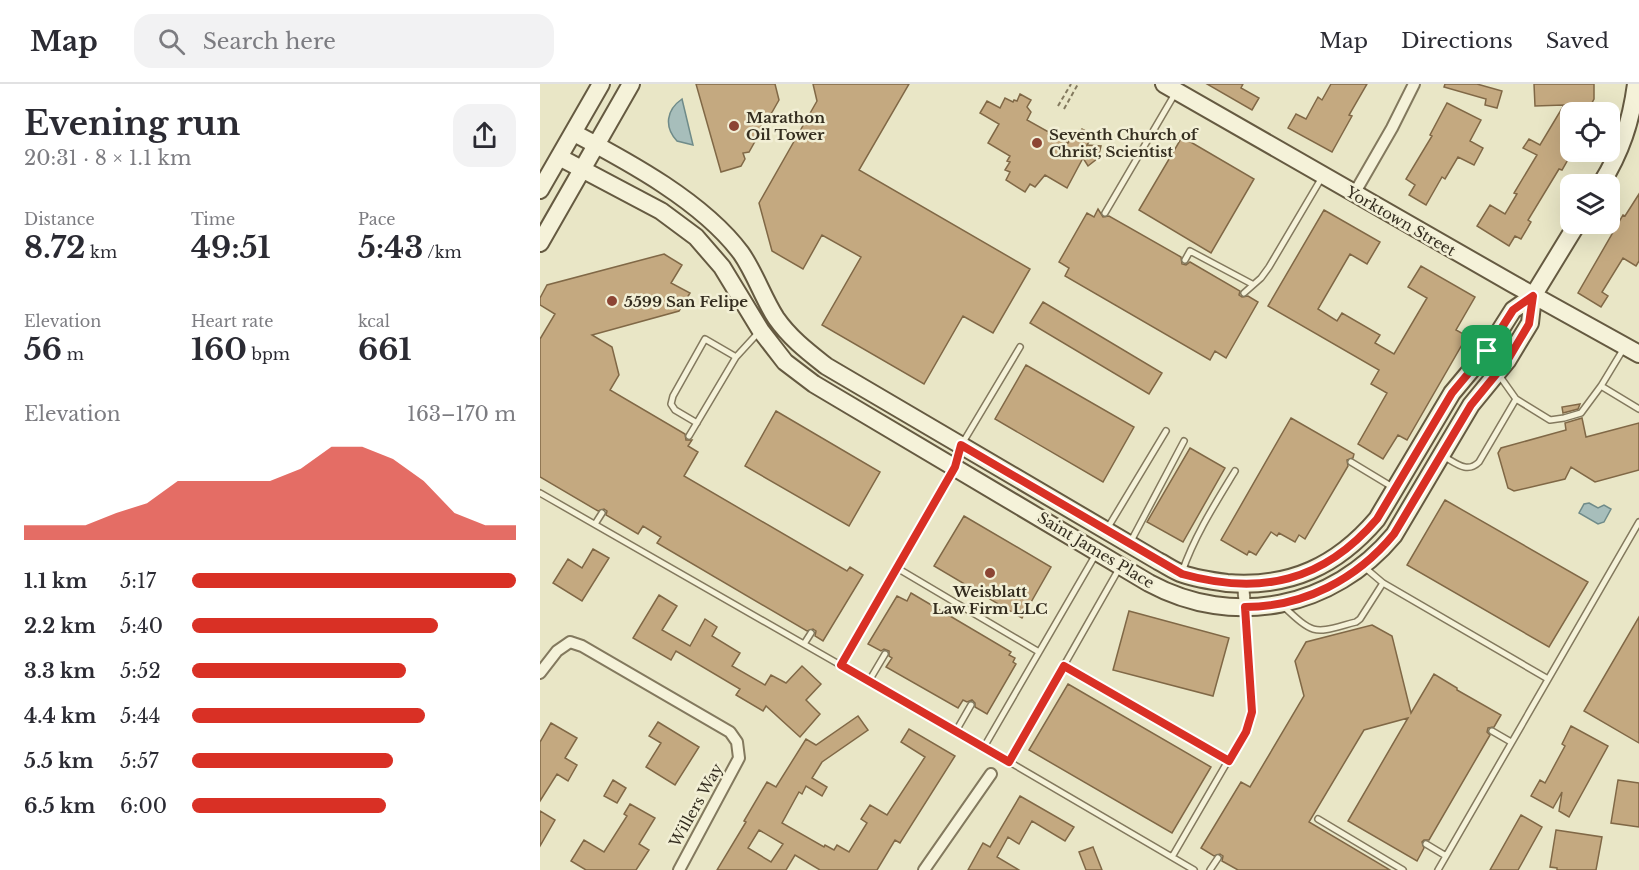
<!DOCTYPE html>
<html lang="en">
<head>
<meta charset="utf-8">
<style>
	body { margin:0; font-family:"Libre Baskerville",serif; background:#f2f2f3; color:#2b2b33; height:100vh; display:flex; flex-direction:column; font-size:22px; white-space:nowrap }
	* { box-sizing:border-box; margin:0 }
	p { font-size:20px; color:#7c7c81 }
	.icon { flex:none; width:33px; height:33px; fill:none; stroke:currentColor; stroke-width:2; stroke-linecap:round; stroke-linejoin:round }
	.map { position:relative; flex:1; overflow:hidden }
	.side { display:flex; flex-direction:column; background:#fff; width:540px }
	.side>* { flex:none }
	.tools { position:absolute; left:1020px; top:18px; display:grid; gap:12px }
	.tools a { display:grid; place-items:center; width:60px; height:60px; border-radius:12px; background:#fff; box-shadow:0 6px 24px #0002; font-size:30px }
	.pin { position:absolute; display:grid; place-items:center; width:51px; height:51px; color:#fff; margin:-26px; border-radius:12px; box-shadow:0 3px 9px #0006 }
	.round { display:grid; place-items:center; flex:none; width:63px; height:63px; border-radius:18px; background:#f2f2f3 }
	.summary { display:flex; align-items:center; justify-content:space-between; height:102px; padding:0 24px }
	h1 { font-size:33px; font-weight:700; line-height:45px }
	.stats { display:grid; grid-template-columns:repeat(3,1fr); gap:9px; height:102px; padding:6px 24px }
	.stats div { display:grid; align-content:center }
	.stats b { font-size:30px; font-weight:700 }
	.stats small { font-size:16px; font-weight:400 }
	.stats p { font-size:16px }
	.chart { height:168px; padding:12px 24px }
	.chart p { display:flex; justify-content:space-between }
	.chart svg { width:100%; height:108px; margin-top:6px; fill:#d93025; opacity:.7 }
	ul { padding:0 24px; list-style:none; font-size:20px }
	li { display:grid; grid-template-columns:96px 72px 1fr; align-items:center; height:45px }
	li i { height:15px; border-radius:8px; background:#d93025 }
	header { display:flex; align-items:center; gap:36px; box-sizing:border-box; height:84px; padding:0 30px; background:#fff; border-bottom:2px solid #e1e1e2 }
	header strong { font-size:28px }
	nav { display:flex; gap:33px; margin-inline-start:auto; font-size:21px }
	.search { width:420px; height:54px; background:#f2f2f3; display:flex; align-items:center; gap:15px; box-sizing:border-box; padding:0 21px; border-radius:18px; color:#7c7c81; font-size:22px }
	main { display:flex; flex:1; min-height:0 }
	.map>svg:first-child { display:block }
	.water { fill:#a7bebb; stroke:#6f8b89; stroke-width:1.5 }
	.building { fill:#c4a980; stroke:#806846; stroke-width:1.5; fill-rule:evenodd }
	.lines { fill:none; stroke-linecap:round; stroke-linejoin:round }
	.lane-casing { stroke:#83795e; stroke-width:8 }
	.street-casing { stroke:#83795e; stroke-width:14 }
	.secondary-casing { stroke:#655a41; stroke-width:20 }
	.path { stroke:#83795e; stroke-width:2; stroke-dasharray:4.5 3; stroke-linecap:butt }
	.lane { stroke:#f5f2d9; stroke-width:5 }
	.street { stroke:#f5f2d9; stroke-width:10 }
	.secondary { stroke:#f5f2d9; stroke-width:16 }
	.route-casing { stroke:#fff; stroke-width:12 }
	.route { stroke:#d93025; stroke-width:8 }
	.poi-dot { fill:#8c4534; stroke:#f2efd5; stroke-width:2 }
	.labels { text-anchor:middle; dominant-baseline:central; stroke-width:5; stroke-linejoin:round; paint-order:stroke }
	.poi-label { font-size:15px; font-weight:bold; fill:#352e20; stroke:#f2efd5; text-anchor:start }
	.street-label { font-size:15px; fill:#352e20; stroke:#f2efd5 }
</style>
</head>
<body>
<header>
<strong>Map</strong>
<div class="search"><svg class="icon" aria-label="search" viewBox="0 0 24 24"><circle cx="10" cy="10" r="6"/><path d="M15 15l6 6"/></svg>Search here</div>
<nav><a>Map</a><a>Directions</a><a>Saved</a></nav>
</header>
<main>
<section class="side">
<div class="summary"><div><h1>Evening run</h1><p>20:31 · 8 × 1.1 km</p></div><a class="round"><svg class="icon" aria-label="share" viewBox="0 0 24 24"><path d="M12 15V3M7 8l5-5 5 5M5 13v7h14v-7"/></svg></a></div>
<div class="stats">
<div><p>Distance</p><b>8.72<small> km</small></b></div>
<div><p>Time</p><b>49:51</b></div>
<div><p>Pace</p><b>5:43<small> /km</small></b></div>
</div>
<div class="stats">
<div><p>Elevation</p><b>56<small> m</small></b></div>
<div><p>Heart rate</p><b>160<small> bpm</small></b></div>
<div><p>kcal</p><b>661</b></div>
</div>
<div class="chart"><p><span>Elevation</span>163–170 m</p>
<svg viewBox="0 0 160 44" preserveAspectRatio="none"><path d="M0 44V38L10 38L20 38L30 33L40 29L50 20L60 20L70 20L80 20L90 15L100 6L110 6L120 11L130 20L140 33L150 38L160 38V44z"/></svg>
</div>
<ul>
<li><b>1.1 km</b>5:17<i style="width:100%"></i></li>
<li><b>2.2 km</b>5:40<i style="width:76%"></i></li>
<li><b>3.3 km</b>5:52<i style="width:66%"></i></li>
<li><b>4.4 km</b>5:44<i style="width:72%"></i></li>
<li><b>5.5 km</b>5:57<i style="width:62%"></i></li>
<li><b>6.5 km</b>6:00<i style="width:60%"></i></li>
</ul>
</section>
<div class="map">
<svg width="1099" height="786" viewBox="0 0 1099 786">
	<rect width="100%" height="100%" fill="#e9e6c6"/>
	<path class="water" d="M142 15 153 61 137 57C124 43 126 26 142 15Z
		M1049 419 1058 424 1064 421 1071 425 1064 438 1058 440 1039 429 1044 420Z"/>
	<path class="building" d="M156 0H235L239 16 227 37 220 38 222 45 209 68 203 69 205 75 201 82 181 88Z
		M273 0H369L319 86 490 185 453 249 423 232 384 300 282 241 321 173 282 151 263 185 232 167 219 119 277 17Z
		M667 0H703L701 4 719 14 712 26Z
		M791 0H827L809 31 812 32 792 68 748 44 756 30 766 35 778 13 782 16Z
		M905 0H937L962 7 957 24 945 21 946 15 904 3Z
		M994 0H1054V15L1047 28H1030V72L1022 86 1019 85 988 136 991 138 981 155 975 152 969 162 937 142 950 121 965 130 977 110 974 109 997 71 983 64 989 55 1000 61 1024 21 995 22Z
		M480 10 491 16 487 23 491 28 487 36 528 59 532 52H538L542 45 553 51 547 61 561 62 558 74 548 82 543 74 527 104 505 91 495 103 490 100 485 108 466 96 470 88 465 86 470 78 467 77 470 72 448 59 459 40 440 29 447 17 460 24 465 14 473 18 474 16 477 17Z
		M907 19 941 36 930 57 943 64 934 81 918 73 905 95 902 93 886 121 869 111 875 101 866 95 892 52 890 51Z
		M642 53 714 95 671 169 599 126Z
		M1099 110V177L1096 182 1083 174 1062 208 1068 212 1061 223 1038 209 1083 131 1085 132Z
		M558 125 563 133 569 132 641 173 642 180 646 181 650 178 700 207 699 211 702 213 708 212 718 218 686 274 675 267 670 276 525 192 529 184 519 178 547 129 554 133Z
		M784 126 840 158 827 180 810 170 778 225 797 237 802 229 840 251 835 259 854 270 887 214 868 203 881 182 935 213 916 246 927 252 867 356 858 351 843 375 818 360 847 309 831 300 839 286 728 222Z
		M124 170 142 181 131 199 150 209 139 227 52 251 72 263 79 291 70 306 145 350 146 356H152L148 362 158 368 144 392 307 487 310 483 323 491 283 557 275 552 276 547 273 545 267 547 117 459 121 453 103 442 98 450 66 431 67 427 64 425 58 427 0 393V255L15 230 0 221V214L7 201Z
		M503 218 622 289 609 310 490 239Z
		M486 281 594 343 563 398 455 335Z
		M1040 320 1038 325 1023 329 1022 323Z
		M236 327 340 388 309 442 205 382Z
		M751 334 814 370 813 374 807 376 808 382 765 455 759 451 755 458 739 449 737 452 731 448 716 471 709 467 707 471 681 456Z
		M1042 334 1046 353 1099 339V386L1055 398 1031 383 1025 395 974 407 968 404 958 369 961 364 1026 346 1025 339Z
		M650 364 685 384 643 458 607 438Z
		M905 416 1048 498 1009 563 867 481Z
		M424 432 511 483 482 534 394 482Z
		M53 465 69 474 42 517 13 499 28 475 42 484Z
		M371 509 471 568 469 571 475 574 473 578 476 580 447 630 435 623V619L432 616 427 618 423 616 418 624 346 583 352 574 349 572V567L344 565 341 567 328 560 357 512 367 517Z
		M119 511 137 522 122 546 150 562 165 535 177 543 172 552 200 569 192 582 225 601 231 591 246 599 262 582 281 600 266 616 280 630 260 653 226 622 223 627 196 611 200 605 136 567 131 576 93 554Z
		M589 527 689 554 673 612 573 586Z
		M1099 533V659L1044 627Z
		M832 541 852 552 871 629 894 590 917 604V606L961 631 954 643 948 644 947 648 950 651 889 756H884L882 758 884 764 877 777 808 737 868 634 824 646 769 738 850 786H698L682 777 683 772 680 770 674 772 661 764 701 698 710 703 764 612 755 577 766 558Z
		M528 600 671 683 632 749 489 666Z
		M318 632 328 646 282 678 272 694 287 703 282 712 266 702 262 710 259 708 242 739 284 763 285 761 294 766 297 761 309 768 327 739 321 735 330 721 347 731 385 673 361 658 369 645 415 672 360 759 355 756 337 786H280L255 771 246 786H177L206 738 204 737 227 698 236 703 266 655 276 661ZM219 746 243 760 231 778 208 764Z
		M118 638 159 663 135 701 106 683 121 659 109 652Z
		M11 639 37 654 25 674 37 681 28 697 17 690 0 717V658Z
		M1031 642 1068 662 1029 733 1019 727 1022 708 1013 724 991 712 1000 696 1005 699 1025 662 1022 660Z
		M73 696 86 704 77 719 64 712Z
		M1078 696 1099 699V743L1071 739Z
		M480 712 534 743 525 757 492 737 479 760 468 753 457 773 479 786H428L443 759 450 763Z
		M90 720 115 734 99 760 109 766 96 786H46L31 777 44 756 64 768 87 732 84 730Z
		M0 727 15 736 0 762Z
		M981 731 1002 743 978 786H950Z
		M1016 746 1062 753 1056 786H1017V784L1010 783Z
		M553 763 562 786H546L539 768Z"/>
	<g class="lines">
		<g class="lane-casing">
			<path id="lane" d="M565 129 636 8
				M645 176 650 167 712 200
				M704 209 721 194 729 183 781 95
				M959 291 976 315 1010 336 1024 334 1041 329 1061 302 1084 264
				M1061 302 1099 325
				M157 339 135 326 131 320 133 312 165 255 196 273
				M149 352 196 273 218 249
				M422 360 480 263
				M903 372C916 379 927 390 939 378L976 315
				M811 378 854 404
				M0 409 461 673 654 786
				M55 440 62 429
				M567 445 626 347
				M590 459 644 357
				M823 482 843 499 1008 595
				M357 484 499 568
				M642 488C655 451 675 420 695 387
				M743 522C776 553 774 549 816 538L820 535 843 499
				M264 560 271 549
				M301 581 414 385
				M524 582 689 677
				M329 597 345 570
				M416 647 431 621
				M952 647 971 658
				M444 663 556 470
				M469 678 580 483
				M778 735 863 786
				M886 760 906 772
				M632 773 710 639 712 628 706 526
				M670 786 678 774
				M898 786 1099 438"/>
		</g>
		<g class="street-casing">
			<path id="street" d="M814 110 852 44 874 0
				M703 500 705 523
				M0 589 17 567 30 558 42 562 190 648 197 658 199 674 139 786
				M384 786 451 690"/>
		</g>
		<g class="secondary-casing">
			<path id="secondary" d="M624 0 973 200 1099 270
				M34 49C89 78 163 118 201 169 215 189 223 214 236 234 250 254 267 267 286 282L618 477C626 481 634 487 643 490 657 495 672 497 687 499 750 504 797 482 837 435L912 309 947 267 973 226 993 212 1037 140
				M19 73 121 127 156 153 182 183 221 247 245 278 274 300 609 499C694 545 793 524 854 451L931 321 967 277 990 239 993 212
				M1061 100C1081 68 1091 38 1096 0
				M0 106 61 0
				M0 159 91 0"/>
		</g>
		<path class="path" d="M518 22 531 0
			M524 25 538 0"/>
		<use href="#lane" class="lane"/>
		<use href="#street" class="street"/>
		<use href="#secondary" class="secondary"/>
	</g>
	<g class="lines">
		<g class="route-casing">
			<path id="route" d="M993 212 989 240 967 277 931 321 854 450C817 495 764 523 705 523L712 628 706 648 689 677 524 582 469 678 301 581 415 383 421 361 642 490C720 512 783 498 837 435L912 309 947 267 973 226Z"/>
		</g>
		<use href="#route" class="route"/>
	</g>
	<g class="poi-dot">
		<circle cx="194" cy="42" r="6"/>
		<circle cx="497" cy="59" r="6"/>
		<circle cx="72" cy="217" r="6"/>
		<circle cx="450" cy="489" r="6"/>
	</g>
	<g class="labels">
		<g class="poi-label">
			<text x="206" y="33">Marathon<tspan x="206" dy="17">Oil Tower</tspan></text>
			<text x="509" y="50">Seventh Church of<tspan x="509" dy="17">Christ, Scientist</tspan></text>
			<text x="84" y="217">5599 San Felipe</text>
			<text x="450" y="507" text-anchor="middle">Weisblatt<tspan x="450" dy="17">Law Firm LLC</tspan></text>
		</g>
		<g class="street-label">
			<text transform="translate(861 137) rotate(30)">Yorktown Street</text>
			<text transform="translate(556 466) rotate(31)">Saint James Place</text>
			<text transform="translate(156 721) rotate(-61)">Willers Way</text>
		</g>
	</g>
</svg>
<div class="tools">
<a><svg class="icon" aria-label="locate" viewBox="0 0 24 24"><circle cx="12" cy="12" r="6"/><path d="M12 2v4M12 18v4M2 12h4M18 12h4"/></svg></a>
<a><svg class="icon" aria-label="layers" viewBox="0 0 24 24"><path d="M12 4l9 5-9 5-9-5zM3 14l9 5 9-5"/></svg></a>
</div>
<div class="pin" style="left:947px;top:267px;background:#1e9e55"><svg class="icon" aria-label="arrive" viewBox="0 0 24 24"><path d="M6 21V4h12l-3 4 3 4H6"/></svg></div>
</div>
</main>
</body>
</html>
